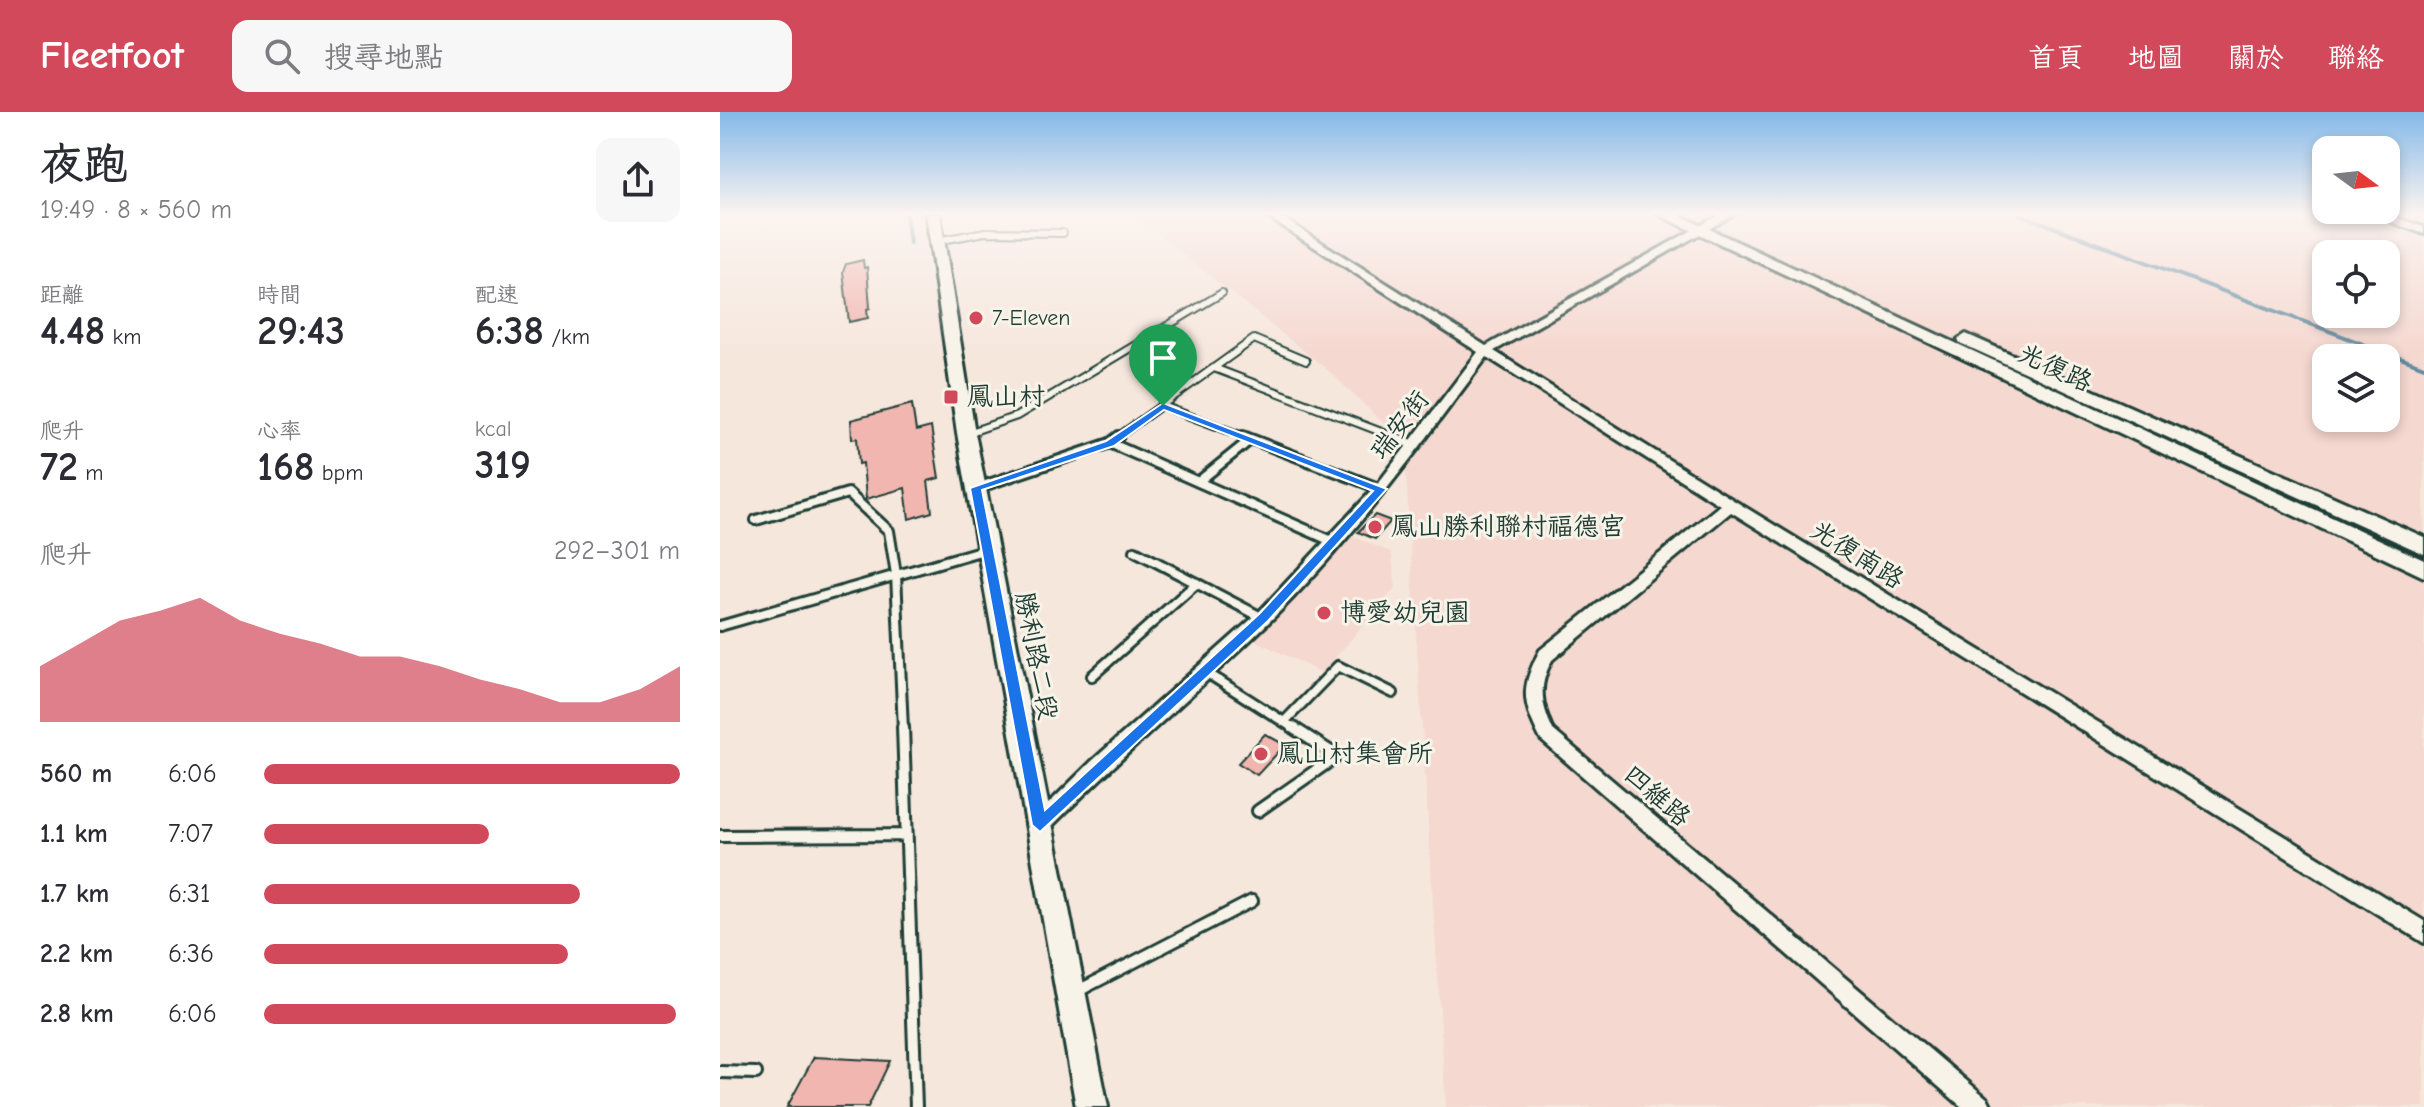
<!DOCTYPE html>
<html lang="zh-TW">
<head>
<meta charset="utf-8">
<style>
	body { margin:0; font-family:"Comic Neue","LXGW WenKai TC",sans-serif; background:#f7f7f7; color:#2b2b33; height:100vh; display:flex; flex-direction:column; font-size:30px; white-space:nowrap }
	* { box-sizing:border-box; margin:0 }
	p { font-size:26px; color:#7c7c81 }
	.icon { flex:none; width:44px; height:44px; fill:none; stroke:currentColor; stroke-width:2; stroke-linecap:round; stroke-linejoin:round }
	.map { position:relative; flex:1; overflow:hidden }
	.panel { display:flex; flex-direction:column; background:#fff; width:720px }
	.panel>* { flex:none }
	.needle { width:52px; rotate:105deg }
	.buttons { position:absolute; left:1592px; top:24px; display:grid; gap:16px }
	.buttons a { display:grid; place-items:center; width:88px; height:88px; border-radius:16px; background:#fff; box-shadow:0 4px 12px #0003; font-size:40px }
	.pin { position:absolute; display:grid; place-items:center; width:68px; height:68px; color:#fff; margin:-82px -34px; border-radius:50% 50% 50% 0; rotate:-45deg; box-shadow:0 0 8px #0007 }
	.pin .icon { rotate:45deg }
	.round { display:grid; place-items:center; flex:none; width:84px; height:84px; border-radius:16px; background:#f7f7f7 }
	.headline { display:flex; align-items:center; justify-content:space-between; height:136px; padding:0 40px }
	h1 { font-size:44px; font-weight:700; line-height:60px }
	.stats { display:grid; grid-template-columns:repeat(3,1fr); gap:12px; height:136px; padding:8px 40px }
	.stats div { display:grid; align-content:center }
	.stats b { font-size:40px; font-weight:700 }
	.stats small { font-size:22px; font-weight:400 }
	.stats p { font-size:22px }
	.chart { height:224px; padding:16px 40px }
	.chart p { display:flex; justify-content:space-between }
	.chart svg { width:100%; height:144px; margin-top:8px; fill:#d1495b; opacity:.7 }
	ul { padding:0 40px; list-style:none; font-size:26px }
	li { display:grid; grid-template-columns:128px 96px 1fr; align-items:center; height:60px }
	li i { height:20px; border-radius:10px; background:#d1495b }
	header { display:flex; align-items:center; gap:48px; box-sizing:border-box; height:112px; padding:0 40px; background:#d1495b; color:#fff }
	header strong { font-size:38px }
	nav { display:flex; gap:44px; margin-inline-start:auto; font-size:28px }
	.search { width:560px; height:72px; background:#f7f7f7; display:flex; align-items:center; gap:20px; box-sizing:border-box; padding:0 28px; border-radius:16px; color:#7c7c81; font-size:30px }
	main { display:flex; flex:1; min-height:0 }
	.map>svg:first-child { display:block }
	.built { fill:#f5d8d0; fill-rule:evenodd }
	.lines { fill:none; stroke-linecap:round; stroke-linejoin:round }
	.stream { stroke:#628ca2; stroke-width:4 }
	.building { fill:#f2b6b1; stroke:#1f3d34; stroke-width:2 }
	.lane-far2-casing { stroke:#1f3d34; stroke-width:10 }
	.lane-far1-casing { stroke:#1f3d34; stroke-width:14 }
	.lane-casing { stroke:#1f3d34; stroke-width:16 }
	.street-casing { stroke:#1f3d34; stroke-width:6 }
	.secondary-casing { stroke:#1f3d34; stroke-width:6 }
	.lane-far2 { stroke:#f7f3e8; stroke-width:6 }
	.lane-far1 { stroke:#f7f3e8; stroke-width:8 }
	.lane { stroke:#f7f3e8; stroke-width:10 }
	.street { fill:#f7f3e8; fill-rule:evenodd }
	.secondary { fill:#f7f3e8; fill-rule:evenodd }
	.route { fill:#1a73e8; stroke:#fff; stroke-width:2; fill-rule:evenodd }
	.poi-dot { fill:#d1495b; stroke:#f7f3e8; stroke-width:3 }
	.labels { text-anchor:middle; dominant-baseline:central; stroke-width:6; stroke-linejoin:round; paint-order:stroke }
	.far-poi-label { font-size:22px; fill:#1f3d34; stroke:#f7f3e8; text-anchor:start }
	.street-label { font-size:26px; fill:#1f3d34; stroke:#f7f3e8 }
	.poi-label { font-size:26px; fill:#1f3d34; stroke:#f7f3e8; text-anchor:start }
</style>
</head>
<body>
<header>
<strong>Fleetfoot</strong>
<div class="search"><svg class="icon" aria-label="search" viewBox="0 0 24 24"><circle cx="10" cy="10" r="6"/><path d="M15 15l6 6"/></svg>搜尋地點</div>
<nav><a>首頁</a><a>地圖</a><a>關於</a><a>聯絡</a></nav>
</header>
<main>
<section class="panel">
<div class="headline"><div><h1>夜跑</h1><p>19:49 · 8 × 560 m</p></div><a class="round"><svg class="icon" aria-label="share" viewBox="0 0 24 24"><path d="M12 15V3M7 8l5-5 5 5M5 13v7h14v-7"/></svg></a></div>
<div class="stats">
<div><p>距離</p><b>4.48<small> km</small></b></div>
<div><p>時間</p><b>29:43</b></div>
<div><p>配速</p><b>6:38<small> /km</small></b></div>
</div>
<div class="stats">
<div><p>爬升</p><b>72<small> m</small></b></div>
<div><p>心率</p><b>168<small> bpm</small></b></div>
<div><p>kcal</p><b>319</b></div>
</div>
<div class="chart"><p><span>爬升</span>292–301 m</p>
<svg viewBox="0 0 160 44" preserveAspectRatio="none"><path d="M0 44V27L10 20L20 13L30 10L40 6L50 13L60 17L70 20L80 24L90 24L100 27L110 31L120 34L130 38L140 38L150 34L160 27V44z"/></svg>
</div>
<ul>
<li><b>560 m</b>6:06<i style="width:100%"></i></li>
<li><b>1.1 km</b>7:07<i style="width:54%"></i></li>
<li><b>1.7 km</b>6:31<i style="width:76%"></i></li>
<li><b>2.2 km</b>6:36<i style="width:73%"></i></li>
<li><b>2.8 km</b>6:06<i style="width:99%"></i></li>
</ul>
</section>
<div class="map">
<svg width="1704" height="995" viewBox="0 0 1704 995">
	<rect width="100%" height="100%" fill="#f6e7dd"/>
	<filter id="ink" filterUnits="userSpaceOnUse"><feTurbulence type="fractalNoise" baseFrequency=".0125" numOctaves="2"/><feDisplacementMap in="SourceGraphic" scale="16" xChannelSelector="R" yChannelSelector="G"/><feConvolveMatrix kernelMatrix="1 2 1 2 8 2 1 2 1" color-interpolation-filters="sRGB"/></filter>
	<g filter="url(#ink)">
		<path class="built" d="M413 102H1704V995H726L684 331 610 260ZM1606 142H1666V202H1606ZM1606 246H1666V306H1606Z
			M629 423 671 440 676 475 602 561 530 526Z"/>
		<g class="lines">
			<path class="stream" d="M186 102 190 131
				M1299 102 1704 255"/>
		</g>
		<path class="building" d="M143 148 144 156 147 155 150 196 147 197 148 206 129 210 123 160 126 152Z
			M192 292 196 319 211 315 219 366 208 369 212 400 189 407 185 376 146 387 143 351 139 352 137 326 132 327 131 308Z
			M655 403 671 409 655 427 638 420Z
			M545 622 565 633 537 663 518 651Z
			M94 945 170 949 148 995H67Z"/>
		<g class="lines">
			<g class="lane-far2-casing">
				<path id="lane-far2" d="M217 129 265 120 343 121
					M494 256 677 326
					M443 294 528 326
					M248 321 297 304 502 181
					M396 326 534 227 586 249"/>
			</g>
			<g class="lane-far1-casing">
				<path id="lane-far1" d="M523 324 661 377
					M672 324 694 333
					M390 331 614 430
					M478 370 530 328
					M257 376 390 331 399 324
					M36 408 128 381 169 419 176 462 183 617
					M415 439 543 506
					M0 514 267 437
					M484 559 575 617
					M372 564 477 471
					M564 610 618 554 673 581"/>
			</g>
			<g class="lane-casing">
				<path id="lane" d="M183 615 196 995
					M538 699 617 644 572 615
					M0 724 187 723
					M356 880 532 789
					M0 960 36 961"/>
			</g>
			<g class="street-casing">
				<path id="street" d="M543 102H556L766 234 1001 102H1015L774 239 1015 389 1704 809V831L1011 400 832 548C818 574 821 592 833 618L1268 987 1272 995H1242L821 628C802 590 800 576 820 538L1000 393 767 245C698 337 630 431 547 512 475 582 398 647 327 719L320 722 313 719 310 713 313 707 373 648 537 502 656 374 758 240Z
					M1649 102H1666L1704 115V122Z"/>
			</g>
			<g class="secondary-casing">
				<path id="secondary" d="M206 102H220L255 321 388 995H356L237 321Z
					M937 102H957L1704 448V465Z
					M1246 222 1704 425V442L1240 231 1238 227Z"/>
			</g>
			<use href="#lane-far2" class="lane-far2"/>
			<use href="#lane-far1" class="lane-far1"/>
			<use href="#lane" class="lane"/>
			<use href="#street" class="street"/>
			<use href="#secondary" class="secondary"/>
		</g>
	</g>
	<linearGradient id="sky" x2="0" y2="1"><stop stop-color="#84b9e9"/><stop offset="0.42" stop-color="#fbf4f0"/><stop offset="1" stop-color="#fbf4f0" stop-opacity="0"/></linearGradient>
	<rect width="1704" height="242" fill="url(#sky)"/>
	<path class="route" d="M443 291 667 377 548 509 320 720 312 713 250 376 386 329ZM444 298 653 379 539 502 325 698 262 378 394 334Z"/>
	<g class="poi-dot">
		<circle cx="256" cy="206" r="8"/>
		<rect x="223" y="277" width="16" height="16" rx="4"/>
		<circle cx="655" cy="415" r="8"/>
		<circle cx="604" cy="501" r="8"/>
		<circle cx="541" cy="642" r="8"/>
	</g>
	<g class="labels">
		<g class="far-poi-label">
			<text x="272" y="206">7-Eleven</text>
		</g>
		<g class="street-label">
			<text transform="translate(1335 256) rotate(25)">光復路</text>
			<text transform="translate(680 313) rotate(-53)">瑞安街</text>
			<text transform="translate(1137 443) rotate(32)">光復南路</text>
			<text transform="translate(316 544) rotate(79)">勝利路二段</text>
			<text transform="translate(937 684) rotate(41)">四維路</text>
		</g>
		<g class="poi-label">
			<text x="247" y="285">鳳山村</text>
			<text x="671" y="415">鳳山勝利聯村福德宮</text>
			<text x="620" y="501">博愛幼兒園</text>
			<text x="557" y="642">鳳山村集會所</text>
		</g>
	</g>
</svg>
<div class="buttons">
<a><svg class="needle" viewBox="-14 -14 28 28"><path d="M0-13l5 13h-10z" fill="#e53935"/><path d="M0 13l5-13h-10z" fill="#7c7c81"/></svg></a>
<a><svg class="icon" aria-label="locate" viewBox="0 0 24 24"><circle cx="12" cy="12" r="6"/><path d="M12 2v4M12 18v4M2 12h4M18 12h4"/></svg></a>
<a><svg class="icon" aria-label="layers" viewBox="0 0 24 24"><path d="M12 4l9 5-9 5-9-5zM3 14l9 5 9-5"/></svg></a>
</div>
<div class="pin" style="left:443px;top:294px;background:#1e9e55"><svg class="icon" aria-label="arrive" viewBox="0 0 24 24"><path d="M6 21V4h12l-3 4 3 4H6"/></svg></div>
</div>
</main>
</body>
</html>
